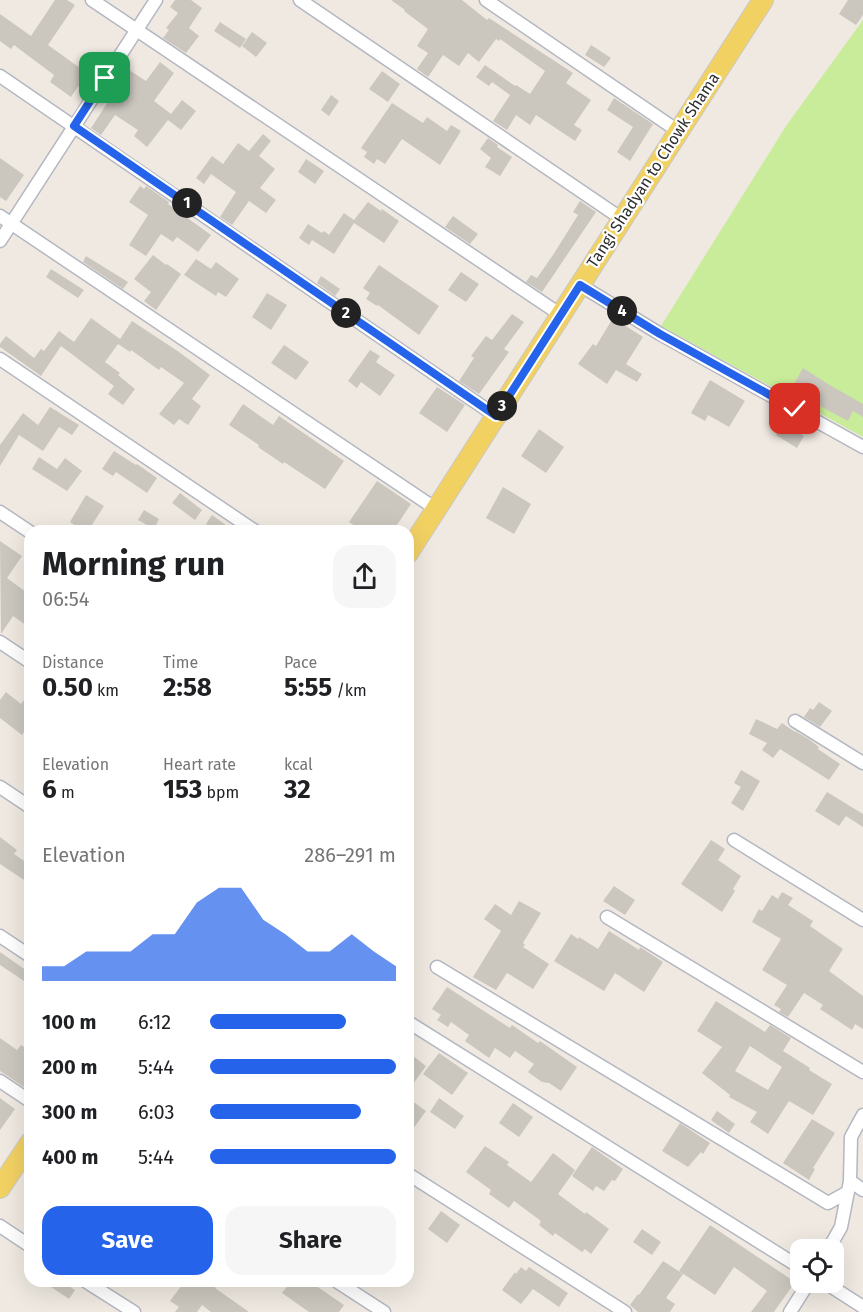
<!DOCTYPE html>
<html lang="en">
<head>
<meta charset="utf-8">
<style>
	body { margin:0; font-family:"Fira Sans",sans-serif; background:#f6f6f6; color:#202124; height:100vh; display:flex; flex-direction:column; font-size:22px; white-space:nowrap }
	* { box-sizing:border-box; margin:0 }
	p { font-size:20px; color:#757577 }
	.icon { flex:none; width:33px; height:33px; fill:none; stroke:currentColor; stroke-width:2; stroke-linecap:round; stroke-linejoin:round }
	.map { position:relative; flex:1; overflow:hidden }
	.details { position:absolute; left:24px; top:525px; width:390px; height:762px; display:flex; flex-direction:column; background:#fff; border-radius:18px; box-shadow:0 6px 24px #0002 }
	.details>* { flex:none }
	.controls { position:absolute; left:790px; top:1239px; display:grid; gap:12px }
	.controls a { display:grid; place-items:center; width:54px; height:54px; border-radius:12px; background:#fff; box-shadow:0 6px 24px #0002; font-size:30px }
	.pin { position:absolute; display:grid; place-items:center; width:51px; height:51px; color:#fff; margin:-26px; border-radius:12px; box-shadow:0 3px 9px #0006 }
	.km { position:absolute; width:30px; height:30px; margin:-15px; border-radius:50%; background:#222; color:#fff; font-size:16px; line-height:30px; text-align:center }
	.round { display:grid; place-items:center; flex:none; width:63px; height:63px; border-radius:18px; background:#f6f6f6 }
	.summary { display:flex; align-items:center; justify-content:space-between; height:102px; padding:0 18px }
	h1 { font-size:33px; font-weight:700; line-height:45px }
	.stats { display:grid; grid-template-columns:repeat(3,1fr); gap:9px; height:102px; padding:6px 18px }
	.stats div { display:grid; align-content:center }
	.stats b { font-size:26px; font-weight:700 }
	.stats small { font-size:16px; font-weight:400 }
	.stats p { font-size:16px }
	.chart { height:168px; padding:12px 18px }
	.chart p { display:flex; justify-content:space-between }
	.chart svg { width:100%; height:108px; margin-top:6px; fill:#2563eb; opacity:.7 }
	.primary-button { display:flex; gap:12px; margin-top:auto; padding:12px 18px }
	.primary-button a { flex:1; height:69px; border-radius:18px; background:#2563eb; color:#fff; font-size:24px; font-weight:700; line-height:69px; text-align:center }
	.primary-button a+a { background:#f6f6f6; color:#202124 }
	ul { padding:0 18px; list-style:none; font-size:20px }
	li { display:grid; grid-template-columns:96px 72px 1fr; align-items:center; height:45px }
	li i { height:15px; border-radius:8px; background:#2563eb }
	.map>svg:first-child { display:block }
	.pitch { fill:#c9ec9a }
	.building { fill:#cbc7bf; fill-rule:evenodd }
	.lines { fill:none; stroke-linecap:round; stroke-linejoin:round }
	.minor-casing { stroke:#b4b7c1; stroke-width:15 }
	.primary-casing { stroke:#c9c9c9; stroke-width:22 }
	.minor { stroke:#fff; stroke-width:12 }
	.primary { stroke:#f2d163; stroke-width:20 }
	.route-casing { stroke:#fff; stroke-width:12 }
	.route { stroke:#2563eb; stroke-width:8 }
	.labels { text-anchor:middle; dominant-baseline:central; stroke-width:4.5; stroke-linejoin:round; paint-order:stroke }
	.street-label { font-size:16px; fill:#2e2e2e; stroke:#fff }
</style>
</head>
<body>
<div class="map">
<svg width="863" height="1312" viewBox="0 0 863 1312">
	<rect width="100%" height="100%" fill="#efe9e1"/>
	<path class="pitch" d="M863 20V437L661 326 786 126Z"/>
	<path class="building" d="M55 0H67L75 5 48 45 87 73 71 97 50 82 54 75 14 45 11 49 0 41V14L31 36Z
		M175 0H191L202 8 189 28 199 36 186 53 163 38 169 30 166 28 178 13 170 7Z
		M391 0H462L487 20 489 18 573 73 566 83 591 100 574 125 582 130 575 141 536 115 530 125 516 115 507 130 493 121 510 95 492 82 489 86 476 77 485 65 515 86 516 85 530 94 545 71 500 39 499 41 496 39 479 62 468 53 459 66 443 55 428 77 417 69 428 53 417 46 428 29 404 11 405 10Z
		M848 0H863V15L856 25 839 14Z
		M220 22 246 39 240 48 214 31Z
		M252 32 267 43 256 57 242 46Z
		M591 45 611 58 604 67 585 55Z
		M160 62 174 73 154 101 171 114 182 100 196 111 181 130 168 120 147 147 134 136 138 130 115 115 101 135 91 128 129 70 146 81Z
		M382 71 400 84 388 102 369 89Z
		M331 95 339 101 329 116 321 110Z
		M614 98 653 124 630 161 617 152 633 127 607 110Z
		M392 103 423 123 427 117 447 131 451 125 461 131 440 165 402 139 385 164 377 159 374 164 364 157 367 152 361 148Z
		M263 134 271 141 259 156 275 169 260 188 276 200 266 213 249 201 232 225 220 217 236 192 211 174 204 184 196 178 212 156 223 164 238 143 249 151Z
		M488 138 498 145 497 147 512 157 500 176 485 167 491 158 480 149Z
		M0 158 24 175 6 201 0 197Z
		M306 159 324 171 315 184 298 172Z
		M140 186 144 189 146 186 169 202 168 204 211 235 198 252 177 237 173 242 161 234 146 256 129 245 148 215 129 202Z
		M580 201 596 212 542 292 526 282 531 275 537 278 553 255 578 215 573 212Z
		M368 202 381 211 382 209 399 221 384 243 354 223 334 254 312 240 309 245 299 238 308 224 322 233 324 231 329 235 344 213 354 220Z
		M453 216 478 234 470 244 445 227Z
		M153 255 166 265 167 264 181 274 156 310 144 301 151 292 134 279Z
		M86 256 128 282 123 289 83 262Z
		M196 259 211 269 216 262 239 279 226 297 218 292 216 296 184 275Z
		M379 265 439 306 419 335 378 305 377 306 366 299 370 293 363 288Z
		M51 269 84 290 78 298 46 277Z
		M461 272 479 284 466 302 448 290Z
		M321 276 340 289 335 296 317 283Z
		M267 293 287 305 271 330 252 317Z
		M512 314 524 322 504 349 509 352 479 394 459 381 474 358 471 356 486 336 492 340Z
		M91 318 120 339 132 321 179 352 210 375 192 399 201 406 188 425 179 419 174 425 159 414 184 383 161 367 159 370 131 350 130 352 118 344 105 362 120 373 118 375 135 389 123 405 108 394 114 386 61 346 41 376 0 347V344L6 336 34 358 41 349 44 351 59 331 74 342Z
		M613 318 643 337 626 364 642 374 637 382 616 370 607 384 578 364 593 344 596 346Z
		M284 345 309 362 296 380 271 363Z
		M370 350 380 356 376 362 395 375 380 396 361 382 357 388 348 381Z
		M803 368 828 384 863 404V417L853 411 848 421 816 404 814 406 790 391Z
		M710 380 745 401 729 427 708 415 705 421 691 413Z
		M437 387 465 405 447 432 419 413Z
		M243 404 273 425 279 416 344 461 325 489 284 462 283 464 258 447 259 445 229 425Z
		M50 407 79 425 72 435 59 427 43 451 19 435 0 466V445L23 413 38 425Z
		M784 423 804 436 797 448 776 435Z
		M539 429 564 447 546 473 521 456Z
		M114 451 136 465 137 464 157 478 147 493 116 472 113 476 102 469Z
		M39 457 57 469 65 458 82 471 67 491 32 469Z
		M377 481 411 504 393 531H362L349 522Z
		M503 487 531 504 514 534 486 518Z
		M180 493 202 510 195 520 172 503Z
		M86 495 104 506 88 531H83L70 522Z
		M144 510 159 519 154 529 138 520Z
		M212 515 234 531H216L206 524Z
		M0 541 22 556 7 578 30 595V628L13 616 1 634Z
		M6 692 21 704 30 692V723L22 735 0 718V700Z
		M819 702 832 711 820 727 804 717 810 708 813 710Z
		M756 719 777 729 782 723 795 732V731L810 740 819 747 818 749 840 764 829 780 780 749 773 758 762 750 767 743 749 734Z
		M741 770 760 781 743 811 731 803 741 787 734 783Z
		M827 792 863 814V827L846 816 839 826 815 811Z
		M0 837 17 850 14 854 30 865V871L24 880 0 864Z
		M711 840 725 849 718 860 741 876 733 889 735 891 722 912 681 884Z
		M614 886 635 900 625 915 603 901Z
		M782 892 793 898 788 905 813 921 810 926 843 949 829 971 863 996V1029L855 1024 852 1030 820 1009 823 1005 804 993 788 1017 779 1012 781 1009 774 1005 787 985 762 970 781 939 752 922 759 909 762 911 772 895 778 899Z
		M519 901 541 913 523 943 525 945 523 947 549 964 533 989 507 973 496 990 473 977 501 931 484 919 495 904 511 915Z
		M609 931 639 950 640 947 663 962 644 992 615 973 604 991 554 961 571 934 578 939 579 937 598 949Z
		M0 952 30 973V985L0 965Z
		M447 987 510 1028 512 1025 538 1043 540 1041 577 1067 561 1091 549 1083 542 1082 528 1072 534 1064 515 1051 510 1058 495 1048 489 1058 465 1041 469 1035 451 1022 448 1027 437 1020 441 1015 432 1009Z
		M716 1001 765 1032 770 1025 791 1038 783 1051 810 1068 809 1070 832 1084 813 1115 789 1101 768 1134 750 1122 757 1112 729 1097 730 1095 702 1073 722 1047 697 1031ZM750 1046 782 1067 768 1090 735 1071Z
		M0 1038 17 1050 21 1045 30 1051V1091L0 1071Z
		M408 1052 426 1066 408 1091Z
		M439 1053 468 1073 452 1095 423 1074Z
		M0 1098 15 1109 0 1130Z
		M408 1098 426 1111 408 1136Z
		M439 1098 464 1116 455 1129 430 1112Z
		M513 1103 533 1117 519 1137 499 1123Z
		M717 1111 735 1124 729 1133 711 1120Z
		M812 1119 835 1133 813 1168 815 1169 809 1180 783 1163Z
		M680 1123 710 1143 703 1154 701 1152 688 1167 662 1151Z
		M485 1146 509 1162 507 1165 531 1182 553 1153 575 1170 558 1194 585 1214 586 1212 609 1229 591 1254 585 1249 582 1252 555 1233 553 1236 539 1225 541 1221 514 1201 509 1208 489 1194 491 1190 466 1172Z
		M592 1147 623 1169 615 1181 612 1180 604 1191 596 1186 593 1191 572 1176Z
		M441 1211 460 1225 447 1243 428 1229Z
		M710 1225 795 1282 774 1312H751L767 1291 734 1267 715 1295 679 1271Z
		M642 1229 661 1242 652 1255 633 1242Z
		M663 1261 683 1274 666 1298 675 1304 670 1312H638L630 1305 638 1294 639 1295Z
		M521 1267 526 1271 529 1267 568 1293 559 1307 533 1289 521 1304 502 1290 515 1272 516 1274Z
		M42 1281H61L75 1290 69 1299Z
		M185 1281H219L215 1288 249 1312H211L202 1305 197 1312H175L179 1307 170 1301Z
		M291 1281H309L344 1305 339 1312H309L282 1293Z"/>
	<g class="lines">
		<g class="minor-casing">
			<path id="minor" d="M92 0 561 315
				M300 0 622 219
				M486 0 678 131
				M0 76 496 416
				M0 216 436 509
				M0 241 156 0
				M580 285 660 334 863 447
				M0 359 255 531
				M0 512 30 532
				M0 642 30 662
				M795 721 863 763
				M0 787 30 807
				M734 840 863 920
				M607 917 863 1072
				M0 936 30 956
				M437 967 828 1203 848 1192
				M408 1022 801 1268
				M0 1081 30 1101
				M408 1174 625 1312
				M850 1181 863 1190
				M0 1226 30 1246
				M828 1250 841 1227 850 1181 851 1137 863 1115
				M85 1281 134 1312
				M336 1281 384 1312
				M824 1282 863 1307
				M790 1312 809 1282"/>
		</g>
		<g class="primary-casing">
			<path id="primary" d="M408 553 763 0
				M0 1188 30 1143"/>
		</g>
		<use href="#minor" class="minor"/>
		<use href="#primary" class="primary"/>
	</g>
	<g class="lines">
		<g class="route-casing">
			<path id="route" d="M105 78 74 126 496 416 580 285 660 334 795 409"/>
		</g>
		<use href="#route" class="route"/>
	</g>
	<g class="labels">
		<g class="street-label">
			<text transform="translate(653 170) rotate(-57)">Tangi Shadyan to Chowk Shama</text>
		</g>
	</g>
</svg>
<div class="controls">
<a><svg class="icon" aria-label="locate" viewBox="0 0 24 24"><circle cx="12" cy="12" r="6"/><path d="M12 2v4M12 18v4M2 12h4M18 12h4"/></svg></a>
</div>
<div class="pin" style="left:105px;top:78px;background:#1e9e55"><svg class="icon" aria-label="arrive" viewBox="0 0 24 24"><path d="M6 21V4h12l-3 4 3 4H6"/></svg></div>
<div class="pin" style="left:795px;top:409px;background:#d93025"><svg class="icon" aria-label="check" viewBox="0 0 24 24"><path d="M5 12l5 5 9-10"/></svg></div>
<b class="km" style="left:187px;top:203px">1</b>
<b class="km" style="left:346px;top:313px">2</b>
<b class="km" style="left:502px;top:406px">3</b>
<b class="km" style="left:622px;top:311px">4</b>
<section class="details">
<div class="summary"><div><h1>Morning run</h1><p>06:54</p></div><a class="round"><svg class="icon" aria-label="share" viewBox="0 0 24 24"><path d="M12 15V3M7 8l5-5 5 5M5 13v7h14v-7"/></svg></a></div>
<div class="stats">
<div><p>Distance</p><b>0.50<small> km</small></b></div>
<div><p>Time</p><b>2:58</b></div>
<div><p>Pace</p><b>5:55<small> /km</small></b></div>
</div>
<div class="stats">
<div><p>Elevation</p><b>6<small> m</small></b></div>
<div><p>Heart rate</p><b>153<small> bpm</small></b></div>
<div><p>kcal</p><b>32</b></div>
</div>
<div class="chart"><p><span>Elevation</span>286–291 m</p>
<svg viewBox="0 0 160 44" preserveAspectRatio="none"><path d="M0 44V38L10 38L20 32L30 32L40 32L50 25L60 25L70 12L80 6L90 6L100 19L110 25L120 32L130 32L140 25L150 32L160 38V44z"/></svg>
</div>
<ul>
<li><b>100 m</b>6:12<i style="width:73%"></i></li>
<li><b>200 m</b>5:44<i style="width:100%"></i></li>
<li><b>300 m</b>6:03<i style="width:81%"></i></li>
<li><b>400 m</b>5:44<i style="width:100%"></i></li>
</ul>
<div class="primary-button"><a>Save</a><a>Share</a></div>
</section>
</div>
</body>
</html>
